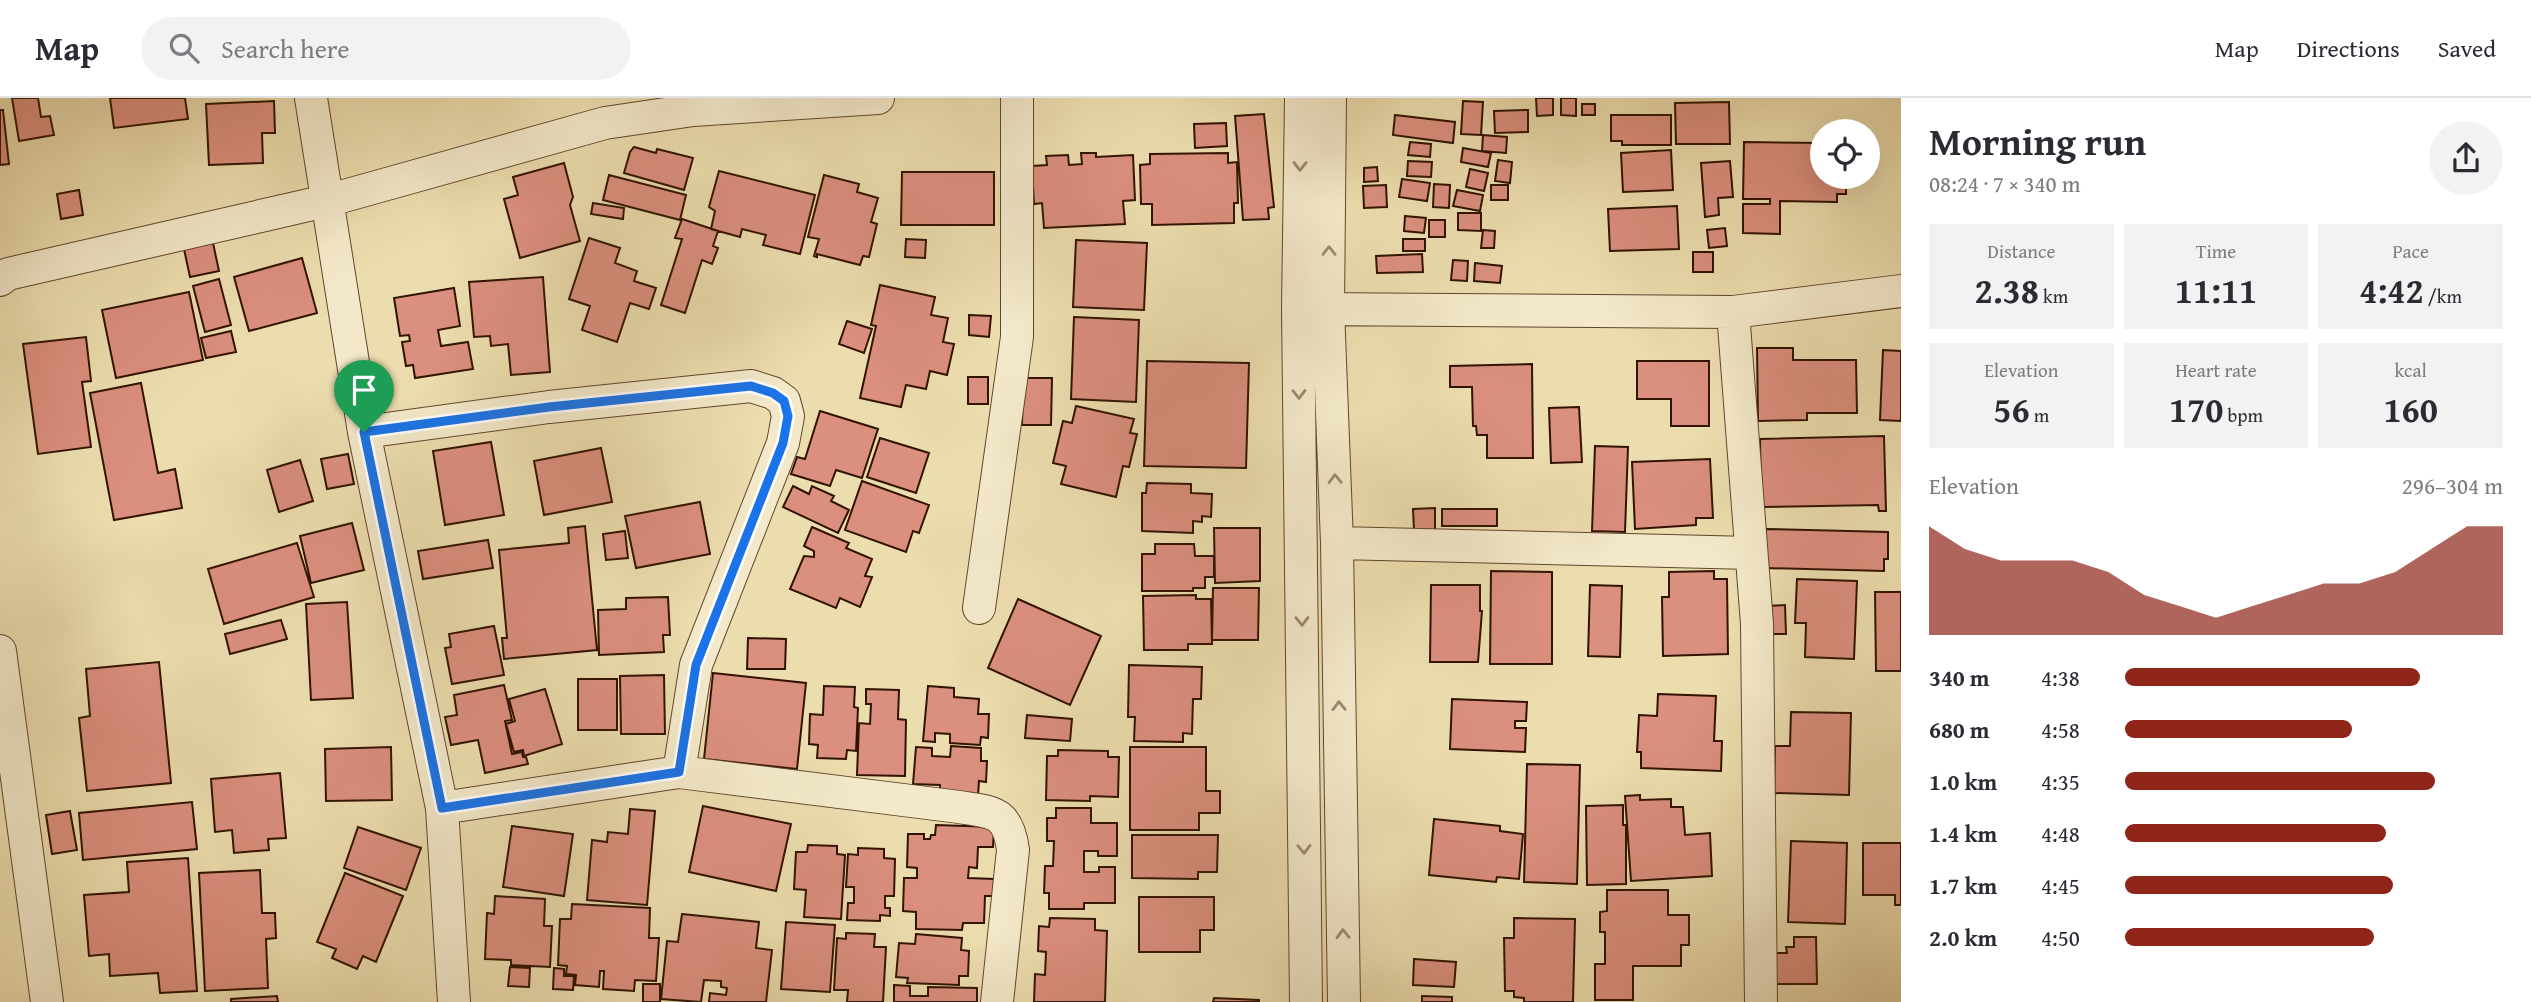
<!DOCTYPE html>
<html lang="en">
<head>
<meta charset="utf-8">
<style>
	body { margin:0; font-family:"Gentium Book Plus",serif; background:#f2f2f3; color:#2b2b33; height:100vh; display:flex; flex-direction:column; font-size:26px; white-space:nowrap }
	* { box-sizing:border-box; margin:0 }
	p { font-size:23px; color:#7c7c81 }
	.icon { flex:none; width:38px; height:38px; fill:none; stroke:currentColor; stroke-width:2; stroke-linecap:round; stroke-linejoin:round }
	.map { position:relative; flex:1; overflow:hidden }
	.panel { display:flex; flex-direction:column; background:#fff; width:630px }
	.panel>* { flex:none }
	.controls { position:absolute; left:1810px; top:21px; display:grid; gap:14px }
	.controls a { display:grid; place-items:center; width:70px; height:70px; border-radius:50%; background:#fff; box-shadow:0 7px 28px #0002; font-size:35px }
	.pin { position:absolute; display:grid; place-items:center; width:60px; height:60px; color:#fff; margin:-72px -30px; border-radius:50% 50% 50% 0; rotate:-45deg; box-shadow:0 0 7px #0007 }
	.pin .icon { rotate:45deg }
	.round { display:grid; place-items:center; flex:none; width:74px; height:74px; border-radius:37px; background:#f2f2f3 }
	.headline { display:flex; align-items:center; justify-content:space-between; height:119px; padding:0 28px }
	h1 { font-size:38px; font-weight:700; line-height:52px }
	.stats { display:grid; grid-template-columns:repeat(3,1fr); gap:10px; height:119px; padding:7px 28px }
	.stats div { display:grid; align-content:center; border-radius:0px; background:#f2f2f3; text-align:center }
	.stats b { font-size:35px; font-weight:700 }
	.stats small { font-size:19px; font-weight:400 }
	.stats p { font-size:19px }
	.chart { height:196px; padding:14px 28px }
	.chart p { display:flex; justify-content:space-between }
	.chart svg { width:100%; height:126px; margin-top:7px; fill:#8f2418; opacity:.7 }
	ul { padding:0 28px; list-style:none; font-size:23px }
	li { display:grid; grid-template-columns:112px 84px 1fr; align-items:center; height:52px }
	li i { height:18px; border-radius:9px; background:#8f2418 }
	header { display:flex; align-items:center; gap:42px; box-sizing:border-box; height:98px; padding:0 35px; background:#fff; border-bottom:2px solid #e1e1e2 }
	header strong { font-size:33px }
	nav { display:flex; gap:38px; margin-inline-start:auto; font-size:24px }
	.search { width:490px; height:63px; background:#f2f2f3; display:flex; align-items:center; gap:18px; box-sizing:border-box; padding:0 24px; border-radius:38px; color:#7c7c81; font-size:26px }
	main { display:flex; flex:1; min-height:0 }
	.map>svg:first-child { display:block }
	.building { fill:#db8f7e; stroke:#321301; stroke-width:2 }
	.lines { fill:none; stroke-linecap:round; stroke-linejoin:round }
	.street-casing { stroke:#60462c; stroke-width:34 }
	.street { stroke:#f3e9ca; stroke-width:32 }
	.oneway { stroke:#9c8970 }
	.route-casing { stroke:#fff; stroke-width:14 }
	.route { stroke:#1a73e8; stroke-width:9 }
</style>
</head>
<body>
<header>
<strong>Map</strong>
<div class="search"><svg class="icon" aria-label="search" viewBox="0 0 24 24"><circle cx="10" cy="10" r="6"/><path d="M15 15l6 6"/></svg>Search here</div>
<nav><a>Map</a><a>Directions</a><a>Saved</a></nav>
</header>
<main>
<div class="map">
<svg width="1901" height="904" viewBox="0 0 1901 904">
	<rect width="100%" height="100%" fill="#ecddae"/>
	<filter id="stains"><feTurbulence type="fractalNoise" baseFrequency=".00286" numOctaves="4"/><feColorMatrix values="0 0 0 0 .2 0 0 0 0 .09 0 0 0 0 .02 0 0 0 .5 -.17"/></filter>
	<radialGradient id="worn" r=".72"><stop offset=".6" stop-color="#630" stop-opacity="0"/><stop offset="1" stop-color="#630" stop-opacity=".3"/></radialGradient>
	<path class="building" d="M12 0H38L41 19 50 18 54 37 19 43Z
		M110 0H185L188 21 114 30Z
		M1536 0H1553V17L1537 18Z
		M1561 0H1576V18L1561 17Z
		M274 3 275 35H262L263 65 209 67 206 6Z
		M1463 3 1483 4 1481 37 1461 36Z
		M1729 4 1730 46H1676L1675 5Z
		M1582 6H1595V17H1582Z
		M0 12H3L9 66 0 67Z
		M1528 12V34L1495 35 1494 13Z
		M1264 16 1274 109 1268 110 1269 121 1243 122 1235 18Z
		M1395 17 1455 24 1453 45 1393 37Z
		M1611 17H1671V47H1622V43H1611Z
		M1226 25 1227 48 1195 50 1194 26Z
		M1483 37 1507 39 1506 55 1482 53Z
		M1410 44 1431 46 1430 59 1408 57Z
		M1744 44 1822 45V79H1846V96H1837V104L1780 103V136L1743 135V106H1770V101H1743Z
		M634 49 656 55 657 51 693 60 684 92 624 75 630 54Z
		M1463 50 1491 55 1488 69 1461 64Z
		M1671 52 1673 92 1623 94 1621 55Z
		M1081 55H1096V59L1133 57 1135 102 1123 103 1125 126 1044 130 1042 105 1034 106 1032 68 1047 67 1046 58 1068 57 1069 67 1082 66Z
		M1228 55V65L1237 64 1238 105H1234V125L1152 127V106H1141L1140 67 1150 66V56Z
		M1498 62 1512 64 1510 85 1495 83Z
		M1408 63 1432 64 1431 79 1407 78Z
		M1730 63 1733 99 1718 100 1719 117 1705 119 1701 65Z
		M564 65 573 99 570 107 580 143 520 160 504 101 518 97 513 79Z
		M1377 69 1378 83 1364 84V70Z
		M1470 71 1488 75 1484 93 1466 89Z
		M719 73 815 97 800 156 763 147 766 137 742 131 740 139 711 131 715 113 709 109Z
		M902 74H994V127H901Z
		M609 77 686 97 680 122 603 102Z
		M824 77 859 86 857 94 878 100 871 124 877 126 869 159 863 158 860 167 817 156V159L814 158 819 141 808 139Z
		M1402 81 1430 85 1427 103 1399 99Z
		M1434 86 1450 87 1449 110 1433 109Z
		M1386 87 1387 109 1364 110 1363 88Z
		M1491 87H1508V102H1491Z
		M79 92 83 117 61 121 57 96Z
		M1457 92 1483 97 1480 113 1453 108Z
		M593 105 624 110 623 121 591 116Z
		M1677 108 1679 151 1610 153 1608 111Z
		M1458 115H1481V133L1458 132Z
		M1405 118 1426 120 1424 135 1404 133Z
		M682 121 718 133 713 148 718 150 712 166 702 162 685 215 661 207 682 141 675 140Z
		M1429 122H1445V139H1429Z
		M1725 130 1727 148 1709 150 1707 132Z
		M1483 132 1495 133 1494 150H1481Z
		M589 140 620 150 615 165 637 173 634 183 656 190 649 211 630 205 617 244 582 232 590 208 569 201Z
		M906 141 926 142 925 160 905 159Z
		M1403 141H1425V153H1403Z
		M1076 142 1147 145 1144 212 1073 209Z
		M213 145 219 173 190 179 184 151Z
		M1693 154H1713V174H1693Z
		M1422 156 1423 174 1377 175 1376 158Z
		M302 160 317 215 249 233 234 179Z
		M1453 162 1468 163 1467 183 1451 182Z
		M1475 165 1502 168 1500 185 1474 183Z
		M543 179 550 274 511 277 508 246 491 248 490 238 474 239 469 184Z
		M219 181 231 227 205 234 193 188Z
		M880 187 935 199 931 217 948 220 943 244 954 246 947 277 930 273 926 291 906 287 901 309 860 300 876 228 871 227Z
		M454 190 460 228 438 232 441 248 468 244 473 271 415 280 413 267 406 268 402 244 410 243 409 237 400 238 394 200Z
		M189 194 203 262 116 280 102 212Z
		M969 217 991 218 989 239 969 237Z
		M1074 219 1139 222 1136 304 1071 301Z
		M847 223 872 231 864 255 839 246Z
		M231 233 236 254 206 260 201 240Z
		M86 239 91 283 82 284 91 349 38 356 23 246Z
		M1757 250H1793V262H1856L1857 315H1807V322L1758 323Z
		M1883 252 1901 253V323L1880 322Z
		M1147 263 1249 265 1246 370 1144 368Z
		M1637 263H1709V328H1671V301H1637Z
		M1532 266 1533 360H1487V337H1477L1476 328H1473L1472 289H1450V268Z
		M968 279H988V306H968Z
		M1023 280H1052L1051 327H1022Z
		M141 285 158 375 175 371 182 410 114 422 90 295Z
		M1076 308 1134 321 1130 335 1137 336 1129 369 1123 368 1116 399 1061 386 1066 368 1053 365 1063 323 1072 325Z
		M1579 309 1582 364 1551 365 1549 310Z
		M820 313 878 331 862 380 836 372 830 388 791 376 797 359 805 361Z
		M1884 338 1886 413H1879L1878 407 1761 409 1760 341Z
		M880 340 929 355 916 395 867 379Z
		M491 344 504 417 445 427 433 353Z
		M1595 348 1628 349 1625 434 1592 433Z
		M601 350 612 404 544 417 534 363Z
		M348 356 354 386 327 391 321 361Z
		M1710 361 1713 420H1696V427L1635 431 1632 364Z
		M300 362 313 403 279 414 267 372Z
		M862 383 929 407 919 435 913 433 906 454 845 432Z
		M1147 385 1191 386V395L1212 396 1211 419 1202 418V424L1193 423V435L1142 433V395H1146Z
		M793 388 809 396 812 388 834 398 831 403 849 412 838 435 783 409Z
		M700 404 710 456 636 470 625 418Z
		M1435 410V432H1414L1413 411Z
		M1442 411H1497V428H1442Z
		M352 425 364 472 311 485 300 438Z
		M585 428 597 552 504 561 502 540H507L499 452 569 445 568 430Z
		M812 429 849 445 846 450 872 461 865 478 872 479 860 509 840 500 836 510 790 491 804 458 814 459V453L804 448Z
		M1214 430H1260V483L1215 485Z
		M1766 431 1888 434V461H1884V473L1765 470Z
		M625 433 628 460 606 462 603 436Z
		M488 442 493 470 423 481 418 453Z
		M297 445 314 499 224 526 208 471Z
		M1155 446H1194L1195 458H1214V479H1205V490H1193V493H1142V456H1155Z
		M1491 473 1552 474V566H1490Z
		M1714 473V481H1727L1728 556 1663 558 1662 499H1669V474Z
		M1797 481 1857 483 1854 561 1805 559 1806 525H1795Z
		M1431 487H1480V513H1482L1478 564H1430Z
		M1590 487 1622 488 1620 559 1588 558Z
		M1213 490H1259L1258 542H1212Z
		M1875 494H1901V573H1876Z
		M1196 497V501H1211L1212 546H1188V552H1144L1143 498Z
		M668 499 670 537H663L664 554 599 557 598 512 626 511V500Z
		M1018 501 1101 538 1070 607 988 570Z
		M347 504 353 600 311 602 306 506Z
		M1785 507 1786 536H1769L1768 508Z
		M281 522 287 541 230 556 225 536Z
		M494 528 504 577 452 586 445 550 451 549 449 536Z
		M748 540 786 541 785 571H747Z
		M159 564 171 685 87 693 79 620 90 618 86 571Z
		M1129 567 1202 569 1201 601H1193L1192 636 1183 635V644L1134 643 1135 619H1128Z
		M713 575 806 585 797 671 704 661Z
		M664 577 665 636H621L620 578Z
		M578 581H617V632H578Z
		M504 587 512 622 505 623 512 656 522 654 523 659H526L528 666 485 675 478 642 451 647 445 619 457 617 454 597Z
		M824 588 855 589 854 609 858 610 856 653 847 652 846 661 817 660 818 647 809 646 810 616 823 617Z
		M928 588 954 590V599L979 601 978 616H989L988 640 981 639 980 647 950 645V636L935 635V644L923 643Z
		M545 591 562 646 524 658 523 652 514 654 506 626 515 623 509 601Z
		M866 591 899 592 898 621 906 622 905 678 857 677 859 625 870 626 871 606H866Z
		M1658 596 1716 598 1714 643H1722L1721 673 1641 670V654H1637L1639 617 1657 618Z
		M1452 601 1527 604 1526 623H1515V630H1526L1525 654 1450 651Z
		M1791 614 1851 615 1849 697 1774 695 1775 648H1790Z
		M1027 617 1072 621 1070 643 1025 640Z
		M951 648 981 650V663H987L986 684 979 683 978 698 940 696V687L913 686 916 649 932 650V658L950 659Z
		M391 649 392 702 326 703 325 651Z
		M1130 649H1206V693H1220V715H1199V732H1130Z
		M1058 652 1108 653V659H1119L1118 699 1090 698V703L1046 702 1047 658H1058Z
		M1527 666 1580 667 1577 786 1524 784Z
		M280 675 286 740 268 741 269 752 234 755 232 732 215 734 211 681Z
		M1640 697V702L1671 701V709H1683L1685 737 1710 735 1712 778 1631 783 1625 698Z
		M192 704 197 751 83 762 79 715Z
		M1623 707V727H1626V786L1587 787 1586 708Z
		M703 708 791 726 776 793 689 774Z
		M1056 710H1091V725H1117V758H1098V753H1084V774H1099V769H1115V805H1084V811H1049V795H1044L1045 768H1053L1054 743H1047V720H1056Z
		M630 711 655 713 647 807 587 802 592 742 607 744 608 734 628 736Z
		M70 713 77 752 52 756 46 717Z
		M1434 721 1500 728V733L1523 736 1519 781 1497 779 1496 784 1429 777Z
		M936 727 994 729 993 749H978L977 770 969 769 968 780 995 781V798H985L984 825H963L962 832 916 831V814L903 813 904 780H917V770L907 769 908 736H924V741H930L931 737H935Z
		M512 728 573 736 564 798 503 789Z
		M358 729 421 750 406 792 344 770Z
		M1132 737H1218L1217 774H1198V781L1132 780Z
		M1791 743 1847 745 1845 826 1788 824Z
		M1863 745H1901V807H1895V797H1863Z
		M808 747 837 748V756L845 757 841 821 804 819 806 792 794 791 796 754H807Z
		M858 750 884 751V760L895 761 894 798H885V810H890V818L880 817V823L847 822 848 805H854V789H846L848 756 858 757Z
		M188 760 197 893 160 895 158 875 110 878 109 856 89 858 84 797 129 794 127 764Z
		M260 772 262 815H275L276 840 266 841 268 890 205 893 199 775Z
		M345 775 403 798 376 864 363 858 357 871 332 860 336 851 317 844Z
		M1607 792H1668V817H1689V847H1681V868H1633V902H1595V866H1605V834H1600V814L1607 813Z
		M495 798 545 801 544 828H552L550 869 511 867V862L485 861 487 815 494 816Z
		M1139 799H1214V832H1200V854H1139Z
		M572 806 650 810 649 840H659L656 883 635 882 634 893 603 891 604 873H600L599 889 575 887 576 877 566 876 567 868 558 867 560 821H571Z
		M682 816 759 824 756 850 772 852 766 904H709L710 895 726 897 727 890 721 889V883L704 882 701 904 661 901 667 843 678 844Z
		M1050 820 1095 821V832L1107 833 1105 904H1034L1035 876 1045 877 1046 854 1038 853 1039 828 1049 829Z
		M1514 820 1575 821 1573 904H1524V900L1514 899V893H1505L1504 840H1514Z
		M786 824 835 827 830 894 781 891Z
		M846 835 875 836 874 849H886L883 904H847L848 892H834L837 840 846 841Z
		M916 836 962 840 961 852 969 853 968 878H959V887L907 885 908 880 896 879 899 845 915 846Z
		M1794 839H1816L1817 886H1776L1775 855H1787L1786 849H1794Z
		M1414 861 1456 864 1454 889 1413 887Z
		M510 869 530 870 529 889 508 888Z
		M554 870 564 871V878H574L573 892 553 891Z
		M643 886H660V904H643Z
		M894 887 910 888V898H928V889L977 890V904H894Z
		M277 898 278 904H231V901Z
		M1422 898 1452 899V904H1422Z
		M1214 900 1259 902V904H1213Z"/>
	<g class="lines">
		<g class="street-casing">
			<path id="street" d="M311 0 364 334 442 710 454 904
				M1301 0 1298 211 1306 904
				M1330 0 1328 211 1337 445 1344 904
				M0 182 8 176 326 103 605 25 693 12 878 0
				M1309 211 1733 214 1901 193
				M1733 214 1757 526 1761 904
				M364 334 549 309 751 288 773 295 784 303 788 318 783 345 696 567 679 674
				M1337 445 1751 455
				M979 510 1017 239V0
				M0 553 47 904
				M442 710 679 674 959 709C993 714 1008 713 1013 752L997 904"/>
		</g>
		<use href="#street" class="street"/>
	</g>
	<defs><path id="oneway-chevron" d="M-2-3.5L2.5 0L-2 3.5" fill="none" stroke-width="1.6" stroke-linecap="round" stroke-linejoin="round" transform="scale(1.75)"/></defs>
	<g class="oneway">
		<use href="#oneway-chevron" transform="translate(1300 68) rotate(91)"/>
		<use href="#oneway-chevron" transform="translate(1329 153) rotate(-90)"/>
		<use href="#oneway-chevron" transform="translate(1299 296) rotate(89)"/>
		<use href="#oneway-chevron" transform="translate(1335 381) rotate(-92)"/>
		<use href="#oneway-chevron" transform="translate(1302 523) rotate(89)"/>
		<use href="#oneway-chevron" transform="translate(1339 608) rotate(-91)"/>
		<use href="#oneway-chevron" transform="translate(1304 751) rotate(89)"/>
		<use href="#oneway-chevron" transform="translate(1343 836) rotate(-91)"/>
	</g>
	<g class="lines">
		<g class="route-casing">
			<path id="route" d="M751 288 773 295 784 303 788 318 783 345 696 567 679 674 442 710 364 334 549 309Z"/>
		</g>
		<use href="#route" class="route"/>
	</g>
	<rect width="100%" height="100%" filter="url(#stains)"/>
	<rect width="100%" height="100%" fill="url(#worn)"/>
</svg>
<div class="controls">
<a><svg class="icon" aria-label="locate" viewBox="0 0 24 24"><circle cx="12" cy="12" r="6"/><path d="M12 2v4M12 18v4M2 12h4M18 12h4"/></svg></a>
</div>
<div class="pin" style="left:364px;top:334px;background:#1e9e55"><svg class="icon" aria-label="arrive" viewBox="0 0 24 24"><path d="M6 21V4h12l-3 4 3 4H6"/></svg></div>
</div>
<section class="panel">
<div class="headline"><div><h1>Morning run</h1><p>08:24 · 7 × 340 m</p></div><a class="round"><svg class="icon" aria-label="share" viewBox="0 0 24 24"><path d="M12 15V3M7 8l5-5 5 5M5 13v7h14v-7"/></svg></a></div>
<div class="stats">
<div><p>Distance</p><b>2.38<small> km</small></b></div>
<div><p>Time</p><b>11:11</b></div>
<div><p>Pace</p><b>4:42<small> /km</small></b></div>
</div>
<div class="stats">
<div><p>Elevation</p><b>56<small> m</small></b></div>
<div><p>Heart rate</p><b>170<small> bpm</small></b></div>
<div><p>kcal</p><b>160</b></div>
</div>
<div class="chart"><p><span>Elevation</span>296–304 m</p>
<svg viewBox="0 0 160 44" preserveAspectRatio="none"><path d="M0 44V6L10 14L20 18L30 18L40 18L50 22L60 30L70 34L80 38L90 34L100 30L110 26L120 26L130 22L140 14L150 6L160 6V44z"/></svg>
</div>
<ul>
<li><b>340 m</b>4:38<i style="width:78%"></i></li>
<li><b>680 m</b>4:58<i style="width:60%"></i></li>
<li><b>1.0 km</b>4:35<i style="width:82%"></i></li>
<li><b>1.4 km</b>4:48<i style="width:69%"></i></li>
<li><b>1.7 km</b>4:45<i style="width:71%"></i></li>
<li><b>2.0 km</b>4:50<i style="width:66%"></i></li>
</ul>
</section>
</main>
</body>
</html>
